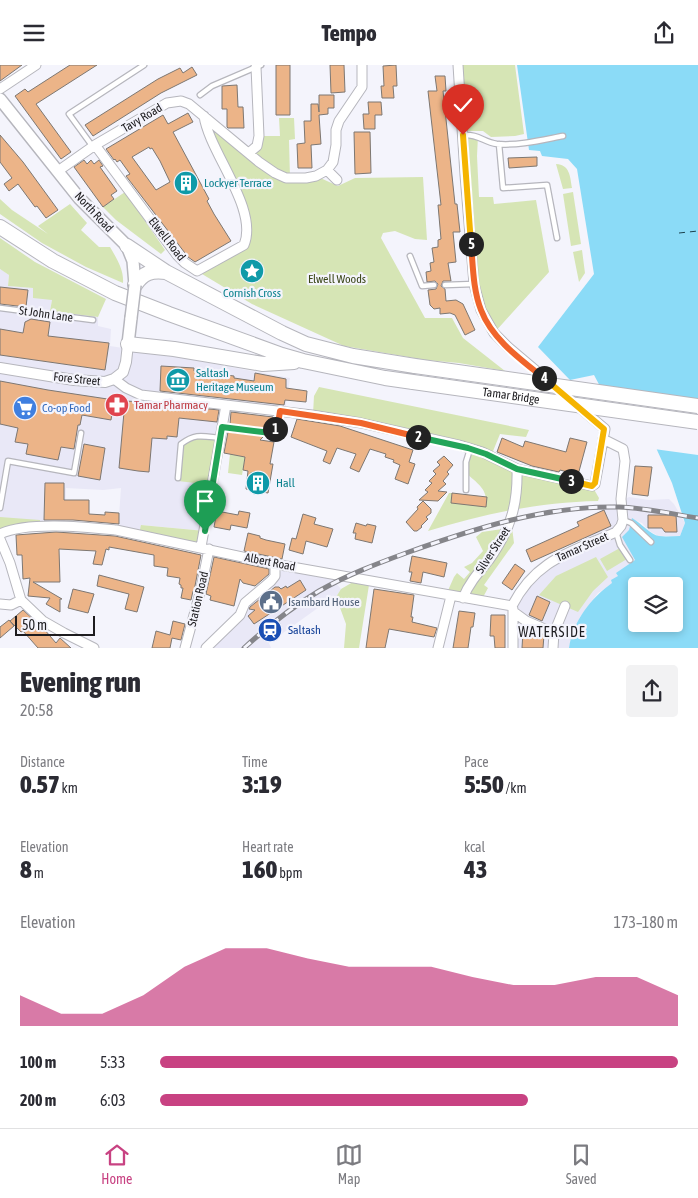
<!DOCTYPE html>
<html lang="en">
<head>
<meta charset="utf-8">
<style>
	body { margin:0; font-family:"Asap Condensed",sans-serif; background:#f2f2f3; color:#2b2b33; height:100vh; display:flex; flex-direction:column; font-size:19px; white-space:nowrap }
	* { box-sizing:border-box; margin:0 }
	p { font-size:16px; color:#7c7c81 }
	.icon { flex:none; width:28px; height:28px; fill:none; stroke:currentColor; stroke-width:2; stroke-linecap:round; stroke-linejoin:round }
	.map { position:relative; height:583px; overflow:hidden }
	.panel { display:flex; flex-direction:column; background:#fff; flex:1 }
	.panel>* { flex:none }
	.controls { position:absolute; left:628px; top:512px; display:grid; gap:10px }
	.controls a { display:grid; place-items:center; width:55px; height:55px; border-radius:5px; background:#fff; box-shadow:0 2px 8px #0003; font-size:25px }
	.scale { position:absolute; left:15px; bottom:12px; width:80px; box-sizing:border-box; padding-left:5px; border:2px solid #1d1c1f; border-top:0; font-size:14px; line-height:18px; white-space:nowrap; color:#1d1c1f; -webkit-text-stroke:4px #f4f4fc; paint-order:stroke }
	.pin { position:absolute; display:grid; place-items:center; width:42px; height:42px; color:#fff; margin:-51px -21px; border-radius:50% 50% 50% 0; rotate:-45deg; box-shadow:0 0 5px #0007 }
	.pin .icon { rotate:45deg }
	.km { position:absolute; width:25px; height:25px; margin:-12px; border-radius:50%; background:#222; color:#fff; font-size:14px; line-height:25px; text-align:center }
	.round { display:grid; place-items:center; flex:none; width:52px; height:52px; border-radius:5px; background:#f2f2f3 }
	.headline { display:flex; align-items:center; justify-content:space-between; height:85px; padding:0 20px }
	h1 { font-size:28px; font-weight:800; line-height:38px }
	.figures { display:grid; grid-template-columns:repeat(3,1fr); gap:8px; height:85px; padding:5px 20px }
	.figures div { display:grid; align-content:center }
	.figures b { font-size:25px; font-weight:800 }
	.figures small { font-size:14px; font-weight:400 }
	.figures p { font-size:14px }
	.chart { height:140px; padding:10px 20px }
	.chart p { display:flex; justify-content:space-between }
	.chart svg { width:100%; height:90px; margin-top:5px; fill:#c84282; opacity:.7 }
	ul { padding:0 20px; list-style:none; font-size:16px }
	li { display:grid; grid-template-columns:80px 60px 1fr; align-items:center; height:38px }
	li i { height:12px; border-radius:6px; background:#c84282 }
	header { display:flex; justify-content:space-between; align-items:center; height:65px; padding:0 20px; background:#fff; font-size:22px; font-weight:800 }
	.menu { display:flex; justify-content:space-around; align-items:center; height:70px; border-top:1px solid #e1e1e2; background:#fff; font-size:14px; color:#7c7c81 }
	.menu a { display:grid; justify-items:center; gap:2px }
	.menu .active { color:#c84282 }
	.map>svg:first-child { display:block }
	.built { fill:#e9e8f7 }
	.green { fill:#d6e5b5 }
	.water { fill:#8bdbf7; fill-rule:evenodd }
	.pier { fill:#f4f4fc }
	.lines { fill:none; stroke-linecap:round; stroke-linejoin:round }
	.ferry { stroke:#1b404c; stroke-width:1; stroke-dasharray:6 5; stroke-linecap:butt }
	.building { fill:#ecb488; stroke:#7d7772; fill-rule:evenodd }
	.service-casing { stroke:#b6b6bd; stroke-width:7 }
	.minor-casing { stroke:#b6b6bd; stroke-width:11 }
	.tertiary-casing { stroke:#b6b6bd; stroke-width:12 }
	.secondary-casing { stroke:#b6b6bd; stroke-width:14 }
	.trunk-casing { stroke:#b6b6bd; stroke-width:16 }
	.service { stroke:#fff; stroke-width:4.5 }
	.minor { stroke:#fff; stroke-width:9 }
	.tertiary { stroke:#fff; stroke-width:10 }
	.secondary { stroke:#fff; stroke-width:11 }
	.trunk { stroke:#fff; stroke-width:14 }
	.rail-casing { stroke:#85858a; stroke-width:5 }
	.rail { stroke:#f4f4fc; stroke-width:3; stroke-dasharray:9; stroke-linecap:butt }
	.secondary-bridge-casing { stroke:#b6b6bd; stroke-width:14; stroke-linecap:butt }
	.trunk-bridge-casing { stroke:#b6b6bd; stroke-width:16; stroke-linecap:butt }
	.secondary-bridge { stroke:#fff; stroke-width:11 }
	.trunk-bridge { stroke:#fff; stroke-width:14 }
	.split-1-casing { stroke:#fff; stroke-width:10 }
	.split-2-casing { stroke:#fff; stroke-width:10 }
	.split-3-casing { stroke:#fff; stroke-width:10 }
	.split-4-casing { stroke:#fff; stroke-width:10 }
	.split-5-casing { stroke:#fff; stroke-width:10 }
	.split-6-casing { stroke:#fff; stroke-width:10 }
	.split-1 { stroke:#22a559; stroke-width:6 }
	.split-2 { stroke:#f0652b; stroke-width:6 }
	.split-3 { stroke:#22a559; stroke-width:6 }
	.split-4 { stroke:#f5b400; stroke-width:6 }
	.split-5 { stroke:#f0652b; stroke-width:6 }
	.split-6 { stroke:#f5b400; stroke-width:6 }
	.labels { text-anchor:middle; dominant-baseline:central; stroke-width:4.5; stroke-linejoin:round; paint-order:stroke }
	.street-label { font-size:12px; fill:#1d1c1f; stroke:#f4f4fc }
	.culture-label { font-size:12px; fill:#0d838f; stroke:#f4f4fc; text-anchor:start }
	.park-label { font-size:12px; fill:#3a4617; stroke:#f4f4fc }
	.health-label { font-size:12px; fill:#be3a42; stroke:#f4f4fc; text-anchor:start }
	.shop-label { font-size:12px; fill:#366cbe; stroke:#f4f4fc; text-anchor:start }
	.service-label { font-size:12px; fill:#4e5e75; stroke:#f4f4fc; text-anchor:start }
	.transit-label { font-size:12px; fill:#164399; stroke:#f4f4fc; text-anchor:start }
	.neighbourhood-label { font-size:14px; letter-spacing:1px; fill:#1d1c1f; stroke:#f4f4fc }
</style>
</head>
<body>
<header><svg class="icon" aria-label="menu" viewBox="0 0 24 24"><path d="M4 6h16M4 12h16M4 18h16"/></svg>Tempo<svg class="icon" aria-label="share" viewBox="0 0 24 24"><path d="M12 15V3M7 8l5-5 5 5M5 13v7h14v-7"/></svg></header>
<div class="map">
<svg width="698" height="583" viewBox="0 0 698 583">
	<rect width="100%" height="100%" fill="#f4f4fc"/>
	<path class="built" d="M0 204 9 210 8 221 33 223 52 235 50 246 98 252V261L111 264 110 281 156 288 290 313 285 346 226 341 205 466 142 460 139 469 118 465 121 423 103 425 66 423 65 462 0 469Z
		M629 432 649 435 669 434 674 439 685 458 680 471H658L648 465 642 458 632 454 629 465 635 495 617 508 618 511 613 518 598 528 591 537 580 552 570 576 569 583H513L515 536 537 507 588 477 584 473 577 457Z
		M281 505 332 514 341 524 336 532 322 540 269 578 271 583H210L248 541 276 518Z"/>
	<path class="green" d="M458 0H515L524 69 515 71 491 72 483 66H463Z
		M204 51 249 88 259 71H280L279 53H294L295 74 289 75 290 113 316 111 338 121 355 113 423 112 427 175 415 174 395 166 383 168 381 173 425 253H452L463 273 505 306 459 298 426 295 344 281 252 239 197 206 244 180 245 153Z
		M463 70 478 71 477 91 479 132H493L494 139 536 135 549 207 494 268 474 219Z
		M556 99C570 100 570 111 572 123L563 124Z
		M125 127 165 185 161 189 116 155 103 142Z
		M573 127 581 179 571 181 563 129Z
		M0 134 12 145 48 169 38 161 70 139 87 158 81 165 99 182H110C117 194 124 205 123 218L86 202 42 178 0 149Z
		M0 173 35 197 106 234 98 252 50 246 52 235 33 233V223L8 221 9 210 0 204Z
		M582 185 585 208 579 217 573 187Z
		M319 322 529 365 526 372 500 369 491 391 517 404 592 421 599 433 598 436C539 437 484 449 428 466L449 428H452L451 438 486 441C488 424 478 419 466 408L470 384 313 349 314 331Z
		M191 372 220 373 212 420 178 416 181 379Z
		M230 389 245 392 242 410 228 408Z
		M0 452 40 455V462L0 469Z
		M511 455 514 478 484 520 488 523 481 536 446 530 454 512 457 508 464 514 470 507 464 502 472 498 483 486 476 472 482 467 509 463Z
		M141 460 205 466 201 482 139 469Z
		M620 483 627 494 607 506 600 494Z
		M596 492 608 512 593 526 578 547 539 530 556 511Z
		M353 517 369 520 359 583H344L346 559 336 532 341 524Z"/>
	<path class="water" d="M517 0H698V583H569C573 556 591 533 612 518L611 515 618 511 616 508 635 495 622 472 629 465 632 453C641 458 651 470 659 471 666 472 673 471 680 471L685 458 672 418 657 385 649 353 602 325 594 310 570 315 538 282 594 209 577 104 568 94 542 91 540 86 529 85ZM636 521H674V559H636Z"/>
	<path class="pier" d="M601 327 698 341V390L654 384 646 355Z"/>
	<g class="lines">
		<path class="ferry" d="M679 168 698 166"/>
	</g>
	<path class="building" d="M0 0H22L0 16Z
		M70 0H97L36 39 71 87 61 94 15 31 25 24 28 27Z
		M276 0H290V50H276Z
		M330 0H344L345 27 331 28Z
		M396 0 397 21H393L394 33H382L381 21H384L383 1Z
		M192 2 197 10 161 28 93 71 85 60 158 14 180 3 183 8Z
		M435 11H445L446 26H443L455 139H457L460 167H453L456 197 448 198 451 216H443L441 221 445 224 446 236 456 235 463 239 475 265 465 270 455 250 450 248 440 249V243L434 244 430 240 428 225 436 224 438 219 435 216 427 217 426 207 431 206 430 198 434 197 432 183 438 182V175L441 174 438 140H441L428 26H437Z
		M237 20 238 42H243L244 63H228L227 62V44H222V21Z
		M319 30H334V43H328V49L319 50 321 79 311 80 312 103H298L297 79 305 78 304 56H311V39H318L319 47Z
		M368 37H381L382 50H375V64H364L363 49H369Z
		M188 48 193 57 173 67 209 134 207 136 214 149 231 176 195 197 188 192 126 111 130 109 120 95 117 97 115 94 114 95 106 84 163 50 168 59ZM149 82 150 84 152 83 160 96 170 117 156 125 132 92Z
		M354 67H370L371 108 355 109Z
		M0 70 23 97 58 145 46 153 37 141 35 142 18 119 9 126 4 119 12 113 0 97Z
		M537 92V101L509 103 508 93Z
		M84 95 87 99 91 95 94 99 99 95 103 101 100 102 117 126 111 130 114 134 103 142 74 102Z
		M0 222 28 225 26 242 0 239Z
		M31 254 50 257 48 271 109 278 105 305 0 290V264L23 268 25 257Z
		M161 301 194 303V306L234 311V313L254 316 255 308 286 314V323L307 326 306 337 285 335 284 340 266 338 160 326Z
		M0 316 48 325 114 335 111 355 82 350 80 360H78L74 384 61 382 58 395 26 389 28 379 15 377 18 363 0 359Z
		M125 336 144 337 219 345 217 357 179 353 177 372 167 371V374L152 373 149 407 138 406 119 403Z
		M231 347 273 352 274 357 269 364 230 359Z
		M297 354 340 361 413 385 409 397 415 399 408 419 395 414 400 400 393 397 394 395 385 392 386 389 370 384 359 407 350 403 356 389 337 383 330 399 323 396 327 386 291 372Z
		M228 367 264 371 260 375 274 377 270 399H273L268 428 246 424 248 406 243 405 245 392 224 388Z
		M502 373 523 382 525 376 566 387 570 373 587 377 578 410 560 405 559 407 532 401 497 387Z
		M84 379 105 383 100 415 78 411Z
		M444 391 453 400 447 407 449 409 443 416 446 419 438 426 447 427 438 436 419 435 428 427 425 425 432 418 429 416 436 409 433 406 440 400 437 397Z
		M635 401 652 402 648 431 632 429Z
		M45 418H64V435H89V449L105 450V447L119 448V459L73 455H44Z
		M452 428 487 432 486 442 451 438Z
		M423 436 431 444V448L426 452 428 454 421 461 422 462 417 466H414L406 457 418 444 417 442Z
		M604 445 611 461 531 497 526 485 579 461 577 457Z
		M217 446 238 450 239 446 250 448 247 463 231 460 230 465 214 462Z
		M303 449 316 453 314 459 333 464 327 482 306 476 303 489 289 485 292 473 296 474Z
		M648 450H676L677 467H665L662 463H648Z
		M356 458 366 461 367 459 376 461 372 478 355 474 356 468H353Z
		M56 467 115 471 201 490 194 526H193L191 535 181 533 183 523H181V520L179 519 180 513 167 511 168 503 154 501V490L109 482V485L106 484 102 500 93 499 96 486 59 484 60 517H33L62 534H60V547L46 539 50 533 28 531 30 513 23 514 22 490H17L16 470Z
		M248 468 260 471V473L266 475 285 479 282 494 244 486Z
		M412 491 447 498 444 512 423 507 421 518 410 516 412 507H409Z
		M214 492 269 504V509L255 521 243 518 240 514 234 541 210 535 211 531 206 529Z
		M515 499 525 506 512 525 502 518Z
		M99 510 144 522 137 547 125 544 129 529 97 521Z
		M300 515 306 525 254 559 248 551 255 545 249 544 250 542 275 522H279L281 524 286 521 287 523Z
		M73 524 94 529 88 548 68 543Z
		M374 524 414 530 411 552H413L412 557 437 563 434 572 389 564 385 583H366Z
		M537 531 550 537 542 556 529 550Z
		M23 545 44 564 56 578 60 573 71 583H38L23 566 21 567 10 556Z
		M459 546 475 548 473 562H471L468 583H453Z
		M491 550H505V583H495L494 571H490Z
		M9 555 14 561 0 573V562Z
		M173 556 185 559 181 575 172 573 170 583H152L156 566 170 570Z
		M523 566 537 567 544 570 543 583H522Z"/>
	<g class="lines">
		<g class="service-casing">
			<path id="service" d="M200 30 212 21 261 0
				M463 70C479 69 483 77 497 79 518 81 542 75 563 71
				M499 79 503 123 547 120 557 173
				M93 82 69 49 144 0
				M410 191 422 221 434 220
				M445 220 474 219
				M0 243 93 255
				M223 362 271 368 278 359 280 347
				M178 413 181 379C196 368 202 371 220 373
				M466 425V397L470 384
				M0 443 8 396 74 408 81 368
				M623 455 631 458 651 477
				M616 467 620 480 630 495"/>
		</g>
		<g class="minor-casing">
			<path id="minor" d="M0 24 36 0
				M95 80 177 190 185 198 197 206 244 180C259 144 209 87 204 51
				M249 88 257 81 259 71 256 2
				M327 105 337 115
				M58 106 95 80 167 38 181 36 189 39 259 97 275 108 286 113H306L316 111 327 105 333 97 336 80V65L339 56 362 22V0
				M114 314 126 323 141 330 312 350 361 358 459 380 482 387 517 404 592 421 595 419 605 364 508 282 494 268 481 245 474 219 465 110 458 0
				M0 469C27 456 85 462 116 465L275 499 512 541
				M0 474 10 498 21 535 43 556 64 568 94 583
				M201 482 226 340
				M463 533C469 518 479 507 489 495 510 465 518 441 517 404
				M0 539 11 540 21 535
				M512 541C536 494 572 487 616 467L621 461 623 455 621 434 625 396 623 384 603 374
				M515 548 526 556 554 568
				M185 583 200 528 209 484
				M206 583 240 550 245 538 271 516 275 511V499
				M438 583 451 531
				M513 583V544
				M553 583 554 568 565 541"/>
		</g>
		<g class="tertiary-casing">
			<path id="tertiary" d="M0 303 74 315 105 317 114 314 123 307 126 297 128 279"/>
		</g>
		<g class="secondary-casing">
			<path id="secondary" d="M0 34 79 133 127 181 133 196 135 220
				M128 279 131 253"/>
		</g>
		<g class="trunk-casing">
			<path id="trunk" d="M0 162 53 196 115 228 169 249 282 290 303 296 385 313 413 317
				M127 181 166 207 282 268 306 279 353 291 415 301
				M135 220C143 208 151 205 166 207
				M128 279 174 284 263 299 294 297"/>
		</g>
		<use href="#service" class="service"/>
		<use href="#minor" class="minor"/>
		<use href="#tertiary" class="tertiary"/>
		<use href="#secondary" class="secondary"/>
		<use href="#trunk" class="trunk"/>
		<g class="rail-casing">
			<path id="rail" d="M244 583C267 562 292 542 319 526 347 510 376 499 406 488 473 464 547 440 619 442 646 443 672 449 698 453"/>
		</g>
		<use href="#rail" class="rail"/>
		<g class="secondary-bridge-casing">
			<path id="secondary-bridge" d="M131 253 135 220"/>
		</g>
		<g class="trunk-bridge-casing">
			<g id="trunk-bridge">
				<path d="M415 301 698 341"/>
				<path id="s1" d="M413 317 698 357"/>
			</g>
		</g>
		<use href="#secondary-bridge" class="secondary-bridge"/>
		<use href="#trunk-bridge" class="trunk-bridge"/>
	</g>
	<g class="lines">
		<g class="split-1-casing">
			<path id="split-1" d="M205 466 222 362 271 368 275 364"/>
		</g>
		<g class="split-2-casing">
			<path id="split-2" d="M275 364 278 359 280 346 361 358 418 372"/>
		</g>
		<g class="split-3-casing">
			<path id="split-3" d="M418 372 468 383 486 389 517 404 571 416"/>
		</g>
		<g class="split-4-casing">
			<path id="split-4" d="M544 313 604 364 595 418 592 421 571 416"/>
		</g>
		<g class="split-5-casing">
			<path id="split-5" d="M471 179C473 201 473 225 481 245 492 274 520 294 544 313"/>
		</g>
		<g class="split-6-casing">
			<path id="split-6" d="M463 70 471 179"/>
		</g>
		<use href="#split-1" class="split-1"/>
		<use href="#split-2" class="split-2"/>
		<use href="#split-3" class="split-3"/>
		<use href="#split-4" class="split-4"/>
		<use href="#split-5" class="split-5"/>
		<use href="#split-6" class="split-6"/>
	</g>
	<defs>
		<g id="building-disc" transform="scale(1.25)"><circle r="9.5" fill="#0f9aa8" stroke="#f4f4fc"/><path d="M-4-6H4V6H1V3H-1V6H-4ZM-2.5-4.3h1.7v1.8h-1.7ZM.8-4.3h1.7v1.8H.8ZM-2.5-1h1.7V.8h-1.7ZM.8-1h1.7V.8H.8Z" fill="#fff"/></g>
		<g id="sight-disc" transform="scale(1.25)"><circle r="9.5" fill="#0f9aa8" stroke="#f4f4fc"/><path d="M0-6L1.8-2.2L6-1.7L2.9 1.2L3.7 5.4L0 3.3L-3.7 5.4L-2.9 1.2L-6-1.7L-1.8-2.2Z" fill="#fff"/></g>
		<g id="museum-disc" transform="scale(1.25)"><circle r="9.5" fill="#0f9aa8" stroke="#f4f4fc"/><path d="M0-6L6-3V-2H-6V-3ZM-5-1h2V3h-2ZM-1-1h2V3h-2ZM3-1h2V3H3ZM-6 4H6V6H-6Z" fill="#fff"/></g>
		<g id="pharmacy-disc" transform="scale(1.25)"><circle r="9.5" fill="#e0444e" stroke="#f4f4fc"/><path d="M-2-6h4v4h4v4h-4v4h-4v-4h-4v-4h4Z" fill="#fff"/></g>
		<g id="supermarket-disc" transform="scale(1.25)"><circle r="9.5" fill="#3f7fe0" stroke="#f4f4fc"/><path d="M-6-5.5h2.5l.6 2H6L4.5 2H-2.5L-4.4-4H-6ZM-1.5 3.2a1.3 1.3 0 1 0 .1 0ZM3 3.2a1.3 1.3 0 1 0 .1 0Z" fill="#fff"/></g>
		<g id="civic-disc" transform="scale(1.25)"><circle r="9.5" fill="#5c6f8a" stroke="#f4f4fc"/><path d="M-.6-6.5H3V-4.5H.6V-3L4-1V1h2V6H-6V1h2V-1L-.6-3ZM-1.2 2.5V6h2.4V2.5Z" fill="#fff"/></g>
		<g id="station-disc" transform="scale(1.25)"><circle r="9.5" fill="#1a4fb4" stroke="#f4f4fc"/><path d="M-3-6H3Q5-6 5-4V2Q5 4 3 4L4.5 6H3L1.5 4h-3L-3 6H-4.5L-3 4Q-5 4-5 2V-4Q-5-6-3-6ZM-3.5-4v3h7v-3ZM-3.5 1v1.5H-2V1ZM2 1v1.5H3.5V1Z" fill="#fff"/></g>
	</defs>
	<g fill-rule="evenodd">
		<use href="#building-disc" x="186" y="118"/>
		<use href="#sight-disc" x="252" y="206"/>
		<use href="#museum-disc" x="178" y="315"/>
		<use href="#pharmacy-disc" x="117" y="340"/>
		<use href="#supermarket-disc" x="25" y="343"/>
		<use href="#building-disc" x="258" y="418"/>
		<use href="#civic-disc" x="271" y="537"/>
		<use href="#station-disc" x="270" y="565"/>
	</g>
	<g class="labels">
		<g class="street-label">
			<text transform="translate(142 53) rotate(-31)">Tavy Road</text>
			<text transform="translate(94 147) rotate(47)">North Road</text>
			<text transform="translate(167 174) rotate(52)">Elwell Road</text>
			<text transform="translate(46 249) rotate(8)">St John Lane</text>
			<text transform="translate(77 314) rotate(6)">Fore Street</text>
			<text stroke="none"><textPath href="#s1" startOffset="99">Tamar Bridge</textPath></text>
			<text transform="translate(582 482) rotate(-24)">Tamar Street</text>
			<text transform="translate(493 485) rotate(-57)">Silver Street</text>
			<text transform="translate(270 497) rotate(11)">Albert Road</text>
			<text transform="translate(198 534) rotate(-77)">Station Road</text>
		</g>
		<g class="culture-label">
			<text x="204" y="118">Lockyer Terrace</text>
			<text x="252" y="228" text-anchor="middle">Cornish Cross</text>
			<text x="196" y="308">Saltash<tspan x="196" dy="14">Heritage Museum</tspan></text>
			<text x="276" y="418">Hall</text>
		</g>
		<g class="park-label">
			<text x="337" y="214">Elwell Woods</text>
		</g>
		<g class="health-label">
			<text x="134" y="340">Tamar Pharmacy</text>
		</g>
		<g class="shop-label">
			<text x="42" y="343">Co-op Food</text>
		</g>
		<g class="service-label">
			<text x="288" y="537">Isambard House</text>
		</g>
		<g class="transit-label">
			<text x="288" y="565">Saltash</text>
		</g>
		<g class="neighbourhood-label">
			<text x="552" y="567">WATERSIDE</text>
		</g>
	</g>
</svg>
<div class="controls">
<a><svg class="icon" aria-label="layers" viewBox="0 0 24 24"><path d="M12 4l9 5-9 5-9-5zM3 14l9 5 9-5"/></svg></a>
</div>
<div class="scale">50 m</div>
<div class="pin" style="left:205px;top:466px;background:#1e9e55"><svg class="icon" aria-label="arrive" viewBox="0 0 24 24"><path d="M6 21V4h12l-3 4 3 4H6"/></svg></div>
<div class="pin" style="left:463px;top:70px;background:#d93025"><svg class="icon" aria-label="check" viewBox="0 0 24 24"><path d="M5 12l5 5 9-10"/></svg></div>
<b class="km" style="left:275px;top:364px">1</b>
<b class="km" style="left:418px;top:372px">2</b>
<b class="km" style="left:571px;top:416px">3</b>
<b class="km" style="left:544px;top:313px">4</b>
<b class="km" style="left:471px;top:179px">5</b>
</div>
<section class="panel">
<div class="headline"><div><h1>Evening run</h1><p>20:58</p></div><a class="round"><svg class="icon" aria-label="share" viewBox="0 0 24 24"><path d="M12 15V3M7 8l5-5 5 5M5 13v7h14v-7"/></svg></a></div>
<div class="figures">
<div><p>Distance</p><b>0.57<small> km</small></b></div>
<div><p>Time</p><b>3:19</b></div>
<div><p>Pace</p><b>5:50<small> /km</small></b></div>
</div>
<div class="figures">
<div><p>Elevation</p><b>8<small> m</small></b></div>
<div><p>Heart rate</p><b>160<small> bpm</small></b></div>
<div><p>kcal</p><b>43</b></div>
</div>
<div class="chart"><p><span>Elevation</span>173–180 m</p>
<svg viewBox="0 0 160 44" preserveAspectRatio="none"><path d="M0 44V29L10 38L20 38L30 29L40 15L50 6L60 6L70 11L80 15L90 15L100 15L110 20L120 24L130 24L140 20L150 20L160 29V44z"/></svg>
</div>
<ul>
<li><b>100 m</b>5:33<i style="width:100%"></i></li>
<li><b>200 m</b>6:03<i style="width:71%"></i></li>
</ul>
</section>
<nav class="menu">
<a class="active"><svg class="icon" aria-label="home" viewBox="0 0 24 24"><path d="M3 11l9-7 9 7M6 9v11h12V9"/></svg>Home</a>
<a><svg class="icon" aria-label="map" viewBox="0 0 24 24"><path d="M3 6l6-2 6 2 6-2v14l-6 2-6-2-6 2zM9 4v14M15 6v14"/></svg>Map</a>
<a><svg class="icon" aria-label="saved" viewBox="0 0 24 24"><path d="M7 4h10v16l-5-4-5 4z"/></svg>Saved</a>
</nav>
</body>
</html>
